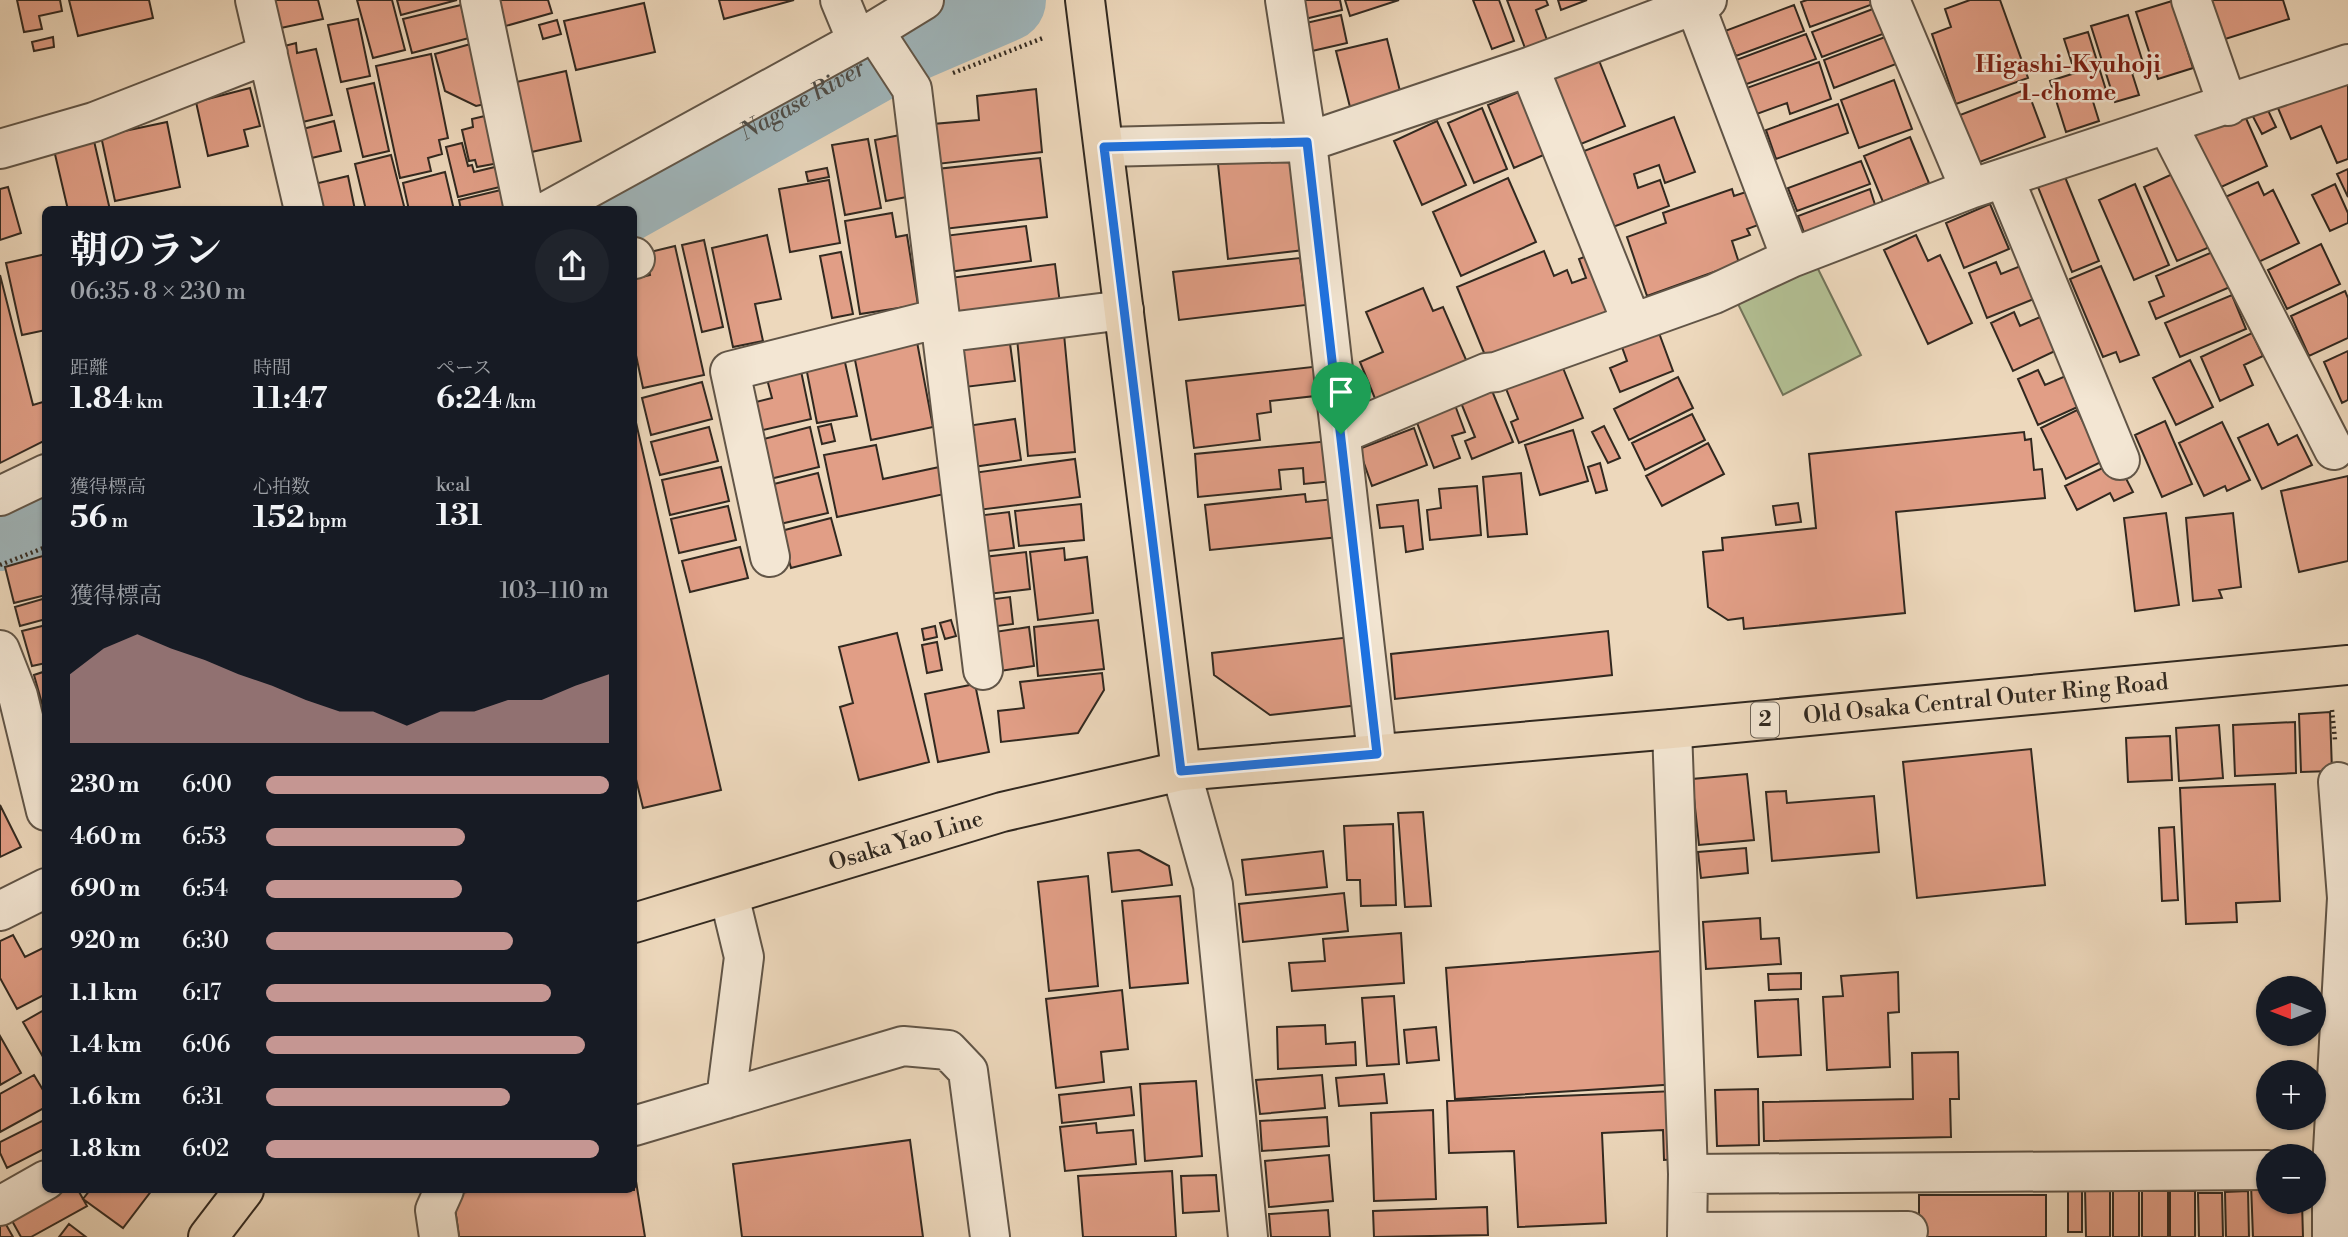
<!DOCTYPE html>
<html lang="ja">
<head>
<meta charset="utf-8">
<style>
	body { margin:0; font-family:"Libre Bodoni","Noto Serif JP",serif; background:#20242c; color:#f1f3f6; height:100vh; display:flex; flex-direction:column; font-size:26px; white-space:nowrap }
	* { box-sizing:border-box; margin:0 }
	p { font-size:23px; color:#9ea1a6 }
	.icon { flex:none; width:38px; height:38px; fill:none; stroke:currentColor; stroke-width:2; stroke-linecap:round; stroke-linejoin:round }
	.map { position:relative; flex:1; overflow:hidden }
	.drawer { position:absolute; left:42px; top:206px; width:595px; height:987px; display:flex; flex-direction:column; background:#171b24; border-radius:10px; box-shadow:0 2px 5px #0004 }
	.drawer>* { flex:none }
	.needle { width:46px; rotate:270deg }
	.fabs { position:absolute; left:2256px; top:976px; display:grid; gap:14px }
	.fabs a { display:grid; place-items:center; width:70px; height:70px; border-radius:50%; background:#171b24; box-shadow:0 2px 5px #0004; font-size:35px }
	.pin { position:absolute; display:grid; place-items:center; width:60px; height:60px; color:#fff; margin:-72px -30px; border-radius:50% 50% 50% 0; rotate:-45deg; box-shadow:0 0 7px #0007 }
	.pin .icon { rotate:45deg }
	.round { display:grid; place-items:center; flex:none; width:74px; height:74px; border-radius:37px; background:#20242c }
	.overview { display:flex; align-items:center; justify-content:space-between; height:119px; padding:0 28px }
	h1 { font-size:38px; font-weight:700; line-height:52px }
	.figures { display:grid; grid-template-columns:repeat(3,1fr); gap:10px; height:119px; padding:7px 28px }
	.figures div { display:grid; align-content:center }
	.figures b { font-size:30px; font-weight:700 }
	.figures small { font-size:19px; font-weight:400 }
	.figures p { font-size:19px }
	.chart { height:196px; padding:14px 28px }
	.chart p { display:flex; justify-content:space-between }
	.chart svg { width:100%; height:126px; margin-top:7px; fill:#c59692; opacity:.7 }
	ul { padding:0 28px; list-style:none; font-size:23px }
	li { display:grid; grid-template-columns:112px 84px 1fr; align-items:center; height:52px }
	li i { height:18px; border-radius:9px; background:#c59692 }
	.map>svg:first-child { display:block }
	.green { fill:#b3c094; stroke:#72745a; stroke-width:2 }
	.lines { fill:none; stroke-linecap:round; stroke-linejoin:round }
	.river { stroke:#9fb6bc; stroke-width:84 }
	.building { fill:#e19e86; stroke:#322920; stroke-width:2 }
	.minor-casing { stroke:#615547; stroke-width:42 }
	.major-casing { stroke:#322920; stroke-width:42 }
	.path { stroke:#322920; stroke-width:4.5; stroke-dasharray:2 3.5; stroke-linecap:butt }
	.minor { stroke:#f3e6d3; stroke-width:38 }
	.major { stroke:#edd8bc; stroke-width:38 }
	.route-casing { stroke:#fff; stroke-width:14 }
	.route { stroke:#1a73e8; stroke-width:9 }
	.labels { text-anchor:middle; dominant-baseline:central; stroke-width:5; stroke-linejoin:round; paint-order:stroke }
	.shield { fill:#f3e6d3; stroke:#6c6256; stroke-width:2 }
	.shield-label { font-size:21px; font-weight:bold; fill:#322920 }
	.street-label { font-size:23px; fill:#322920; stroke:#f3e6d3 }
	.neighbourhood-label { font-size:24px; font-weight:bold; fill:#7a1f14; stroke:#f3e6d3 }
	.water-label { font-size:24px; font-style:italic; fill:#4d4c47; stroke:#f3e6d3 }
</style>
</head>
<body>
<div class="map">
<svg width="2348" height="1237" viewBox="0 0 2348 1237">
	<rect width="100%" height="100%" fill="#edd8bc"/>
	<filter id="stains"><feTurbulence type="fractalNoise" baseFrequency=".00286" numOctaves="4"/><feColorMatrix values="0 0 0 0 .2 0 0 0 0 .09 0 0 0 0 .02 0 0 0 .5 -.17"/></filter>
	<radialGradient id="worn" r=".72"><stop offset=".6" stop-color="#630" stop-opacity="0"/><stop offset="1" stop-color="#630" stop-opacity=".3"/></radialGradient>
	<path class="green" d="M1816 265 1861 355 1783 395 1738 304Z"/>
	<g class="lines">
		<g class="river">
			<path id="s1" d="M607 210 909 41 1004 0"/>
			<path d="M0 529 46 506"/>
		</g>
	</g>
	<path class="building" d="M17 0H60L62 11 39 16 42 29 24 32Z
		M69 0H149L153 18 78 36Z
		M270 0H318L323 19 276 29Z
		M357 0H392L405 50 373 58Z
		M397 0H457L401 15Z
		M487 0H548L552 13 495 29Z
		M719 0H794L724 19Z
		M1301 0H1340L1342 10 1305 19Z
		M1345 0H1399L1350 16Z
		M1473 0H1499L1514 41 1492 49Z
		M1507 0H1546L1548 5 1536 10 1547 40 1525 48Z
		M1558 0H1587L1561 10Z
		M1807 0H1875L1876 3 1810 27 1801 2Z
		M1970 0H2000L2028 78 1956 104 1932 34 1951 27 1945 9Z
		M2209 0H2283L2289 19 2222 40Z
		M2172 1 2193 68 2158 79 2136 12Z
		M644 3 655 52 576 70 564 21Z
		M461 5 469 38 412 53 403 19Z
		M1794 5 1804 31 1736 56 1725 31Z
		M1878 7 1888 32 1822 57 1812 32Z
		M1341 15 1347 43 1312 51 1306 23Z
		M2128 15 2145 69 2132 73 2139 95 2115 102 2091 26Z
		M358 19 370 76 341 82 328 25Z
		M557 20 561 34 543 39 539 25Z
		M2088 32 2106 90 2091 95 2099 121 2066 132 2050 81 2075 73 2064 39Z
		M1806 34 1816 59 1744 85 1736 60Z
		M53 37 54 47 34 51 32 42Z
		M1885 37 1896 64 1834 88 1824 60Z
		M1387 39 1401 95 1350 107 1336 51Z
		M296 43 297 53 316 49 332 115 290 125 273 49Z
		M474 43 490 103 476 106 445 91 435 54Z
		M431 54 448 138 439 140 442 154 428 158 431 171 400 178 376 66Z
		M1598 58 1625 126 1576 146 1549 78Z
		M1819 62 1831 99 1790 114 1787 103 1754 115 1744 89Z
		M2348 70V159L2337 163 2321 126 2291 139 2275 101Z
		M566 71 581 141 527 153 512 83Z
		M1894 80 1912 129 1859 148 1841 100Z
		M374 83 389 151 363 157 347 89Z
		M250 88 260 126 244 130 248 146 208 156 196 102Z
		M1036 89 1042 152 937 164 933 124 979 120 977 96Z
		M2027 89 2045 137 1977 163 1960 115Z
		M1521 91 1548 153 1514 168 1488 105Z
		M2264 102 2276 127 2262 134 2249 109Z
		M1838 104 1848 133 1776 159 1766 130Z
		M2241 107 2267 166 2219 188 2192 130Z
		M1482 108 1507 169 1474 183 1448 123Z
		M489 115 499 163 477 167 475 160 469 161 462 130 473 127 472 119Z
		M1674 117 1695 172 1665 183 1659 165 1634 174 1638 188 1660 180 1669 206 1613 227 1584 151Z
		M334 121 341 151 299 161 291 132Z
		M1437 121 1466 185 1422 205 1394 141Z
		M167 122 180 187 115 201 101 136Z
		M905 134 917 195 886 201 875 140Z
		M1910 137 1929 183 1883 202 1864 156Z
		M868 139 881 208 845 215 832 145Z
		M94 141 110 210H68L54 150Z
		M462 143 468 166 472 165 474 172 499 166 504 186 458 197 446 147Z
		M391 155 405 210H366L355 164Z
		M1040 158 1047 217 944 229 937 169Z
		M1276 158 1296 165 1304 250 1228 259 1218 164Z
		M1861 161 1870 184 1797 211 1788 188Z
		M827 168 829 177 808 181 806 172Z
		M2348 169V197L2337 174Z
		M2179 171 2212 246 2177 261 2144 187Z
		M445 172 454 210H409L403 183Z
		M348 176 355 210H312L306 186Z
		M2065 177 2099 261 2072 272 2038 187Z
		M1508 178 1536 242 1461 276 1433 212Z
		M829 180 840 243 790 252 779 189Z
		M2258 182 2264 195 2273 190 2299 243 2252 265 2221 199Z
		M2135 184 2169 265 2134 280 2099 200Z
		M2335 184 2348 213V223L2330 231 2312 195Z
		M8 187 21 233 0 240V189Z
		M505 189V210H461L459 200Z
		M1732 189 1734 196 1749 191 1761 224 1747 229 1750 235 1732 241 1739 263 1647 296 1627 237 1666 223 1663 213Z
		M1870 189 1877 211 1806 238 1798 216Z
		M1990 204 2009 249 1964 268 1946 223Z
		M892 213 896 237 907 235 918 305 860 314 845 221Z
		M1026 226 1031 261 948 272 944 236Z
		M767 235 781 299 755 304 763 341 733 347 712 248Z
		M1916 235 1928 261 1940 255 1972 323 1928 344 1884 250Z
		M704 240 723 327 702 332 682 245Z
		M2321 244 2340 284 2287 309 2268 270Z
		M675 246 704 375 643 388 634 346V279L650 275 646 253Z
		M1544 251 1554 276 1567 270 1572 283 1586 278 1579 259 1594 253 1618 313 1489 365 1457 287Z
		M2215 251 2230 287 2156 319 2149 302 2164 296 2156 276Z
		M841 252 853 314 832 318 820 256Z
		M46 254V330L22 335 6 263Z
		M1300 258 1306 305 1179 320 1173 272Z
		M1996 262 2001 274 2023 265 2036 298 1987 318 1969 273Z
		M1055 264 1060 304 955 318 950 278Z
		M2101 266 2139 355 2120 362 2116 352 2103 357 2070 279Z
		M0 275 33 405 46 401V440L0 463Z
		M1423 288 1433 311 1443 307 1467 362 1376 401 1360 362 1383 352 1366 312Z
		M2345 291 2348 298V338L2309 356 2291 316Z
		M2232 295 2246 329 2180 357 2165 323Z
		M2014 312 2020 326 2040 317 2055 351 2013 371 1991 323Z
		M1659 333 1673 371 1620 392 1610 368 1627 361 1622 347Z
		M2252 333 2263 356 2244 365 2253 385 2220 401 2201 357Z
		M1064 334 1075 452 1028 456 1017 338Z
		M1009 336 1015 381 965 387 959 342Z
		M917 342 933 427 871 440 854 355Z
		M842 349 857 416 817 423 804 357Z
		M2348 351V400L2342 403 2324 362Z
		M2190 360 2213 407 2176 425 2153 378Z
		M1561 363 1583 418 1519 443 1511 422 1518 419 1505 386Z
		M1321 366 1324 395 1270 401 1271 412 1257 414 1260 440 1194 448 1186 381Z
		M2038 370 2045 385 2068 375 2082 405 2038 425 2018 379Z
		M801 371 811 419 759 431 752 403 772 398 767 379Z
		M1678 377 1693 408 1629 440 1614 409Z
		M1488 381 1513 442 1472 459 1465 441 1475 437 1457 393Z
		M702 382 712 419 651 435 642 398Z
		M1452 397 1465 432 1452 436 1460 458 1434 468 1413 412Z
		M2077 410 2103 461 2066 479 2041 428Z
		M634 414 721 790 643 808 634 771Z
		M1692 414 1705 440 1645 470 1632 443Z
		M1015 419 1021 460 973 467 967 426Z
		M2165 421 2192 484 2162 497 2135 435Z
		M2222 422 2250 480 2227 491 2225 486 2204 496 2179 443Z
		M831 424 835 441 822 444 818 427Z
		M2268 424 2278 445 2297 435 2312 465 2262 489 2238 438Z
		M1604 426 1620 458 1608 463 1592 432Z
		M709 427 718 461 660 475 651 442Z
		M810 427 819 467 770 479 760 440Z
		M1414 428 1427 465 1372 486 1359 449Z
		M1573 430 1588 481 1540 495 1525 445Z
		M2024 432 2025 440 2031 439 2034 470 2042 469 2045 498 1896 512 1905 613 1744 629 1743 618 1728 620 1708 607 1703 552 1723 550 1722 538 1816 528 1809 454Z
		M1330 441 1333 481 1304 484 1303 468 1279 470 1281 489 1198 497 1195 454Z
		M1708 443 1724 474 1662 506 1646 476Z
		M876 445 883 479 944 466 949 493 837 517 824 455Z
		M1075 459 1080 497 978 510 973 473Z
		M2117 461 2133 492 2114 501 2110 493 2077 510 2065 486Z
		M1600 463 1607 490 1596 493 1588 467Z
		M721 467 729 501 670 515 662 480Z
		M818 473 828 513 780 524 770 485Z
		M1521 473 1527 534 1488 537 1483 477Z
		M2348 476V561L2299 572 2281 491Z
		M1477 486 1481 535 1430 540 1427 510 1441 508 1439 489Z
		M1305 494 1306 502 1334 499 1339 537 1210 550 1205 505Z
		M1418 500 1423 549 1406 552 1403 526 1380 528 1377 505Z
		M1798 503 1801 522 1776 525 1773 506Z
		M1081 504 1084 540 1019 546 1015 511Z
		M728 506 736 540 679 553 671 519Z
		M1009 512 1014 548 980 552 976 516Z
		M2166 513 2179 605 2135 611 2124 518Z
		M2233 513 2241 587 2219 590 2222 598 2193 601 2186 518Z
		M831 518 841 555 791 568 781 531Z
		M740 547 748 578 690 592 682 561Z
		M1064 548 1065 560 1087 557 1093 613 1038 620 1030 552Z
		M1026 552 1030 589 988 594 984 557Z
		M46 555V595L14 603 5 567Z
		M1010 597 1013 624 990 627 987 600Z
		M46 598V619L20 626 15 607Z
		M951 620 956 636 945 639 940 623Z
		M1098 620 1104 669 1038 676 1034 627Z
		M46 625V663L32 666 22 631Z
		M935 626 937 637 924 640 922 629Z
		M1029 627 1034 666 993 672 988 633Z
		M1608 631 1612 675 1395 699 1391 654Z
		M897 633 929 762 859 780 840 707 853 703 839 647Z
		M1351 637 1359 705 1270 715 1214 675 1212 653Z
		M937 642 942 670 927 673 922 645Z
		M46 671V718L34 675Z
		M1102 673 1104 690 1078 733 1001 742 998 711 1024 708 1020 682Z
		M975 684 989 752 938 762 925 694Z
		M2330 712 2332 771 2301 772 2299 714Z
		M2295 722 2296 773 2235 776 2233 725Z
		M2219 725 2223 778 2179 781 2176 728Z
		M2170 736 2172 780 2128 782 2126 738Z
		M2031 749 2045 885 1917 898 1903 762Z
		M1747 774 1754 840 1699 845 1692 779Z
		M2275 784 2280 901 2236 903 2237 922 2186 924 2180 788Z
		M1786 791 1787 803 1874 796 1879 852 1772 861 1766 792Z
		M0 805 21 847 0 857Z
		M1423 812 1431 906 1405 907 1398 813Z
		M1393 824 1396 905 1361 906 1360 880H1347L1344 826Z
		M2174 827 2178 900 2162 901 2159 828Z
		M1746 848 1748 873 1701 878 1698 852Z
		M1139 850 1169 866 1172 885 1112 892 1108 853Z
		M1323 851 1327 887 1246 895 1242 860Z
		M1088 876 1098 986 1049 991 1038 882Z
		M1344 893 1348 931 1243 942 1239 904Z
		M1180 896 1188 983 1130 988 1122 901Z
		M1760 918 1761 939 1779 938 1781 964 1706 969 1703 922Z
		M1401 933 1404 983 1292 991 1289 963 1325 961 1323 939Z
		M13 935 25 957 43 948 46 953V994L17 1009 0 978V941Z
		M1674 950 1678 1084 1455 1099 1446 968Z
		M1898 972 1899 1012 1888 1013 1890 1067 1827 1070 1823 997 1843 996 1841 976Z
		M1801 973V989L1769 990 1768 974Z
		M1122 990 1128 1049 1101 1052 1104 1082 1056 1088 1046 999Z
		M1394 996 1399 1064 1367 1066 1362 998Z
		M1798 999 1801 1055 1758 1057 1755 1001Z
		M46 1009V1062L23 1022Z
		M1325 1025 1326 1044 1355 1042 1356 1065 1278 1069 1277 1027Z
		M1436 1027 1439 1060 1407 1063 1404 1030Z
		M0 1036 21 1073 0 1085Z
		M1958 1052 1959 1099H1950L1951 1137 1764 1141 1763 1102 1913 1099 1912 1053Z
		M1384 1074 1387 1103 1339 1106 1336 1078Z
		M34 1075 46 1095V1107L0 1132V1094Z
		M1322 1075 1325 1108 1260 1114 1256 1080Z
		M1196 1081 1202 1156 1145 1161 1140 1084Z
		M1131 1087 1134 1115 1062 1123 1059 1095Z
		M1758 1089 1759 1145 1717 1146 1715 1090Z
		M1675 1091 1678 1159 1664 1160 1663 1130 1602 1133 1606 1223 1518 1227 1514 1151 1449 1153 1447 1101Z
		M1433 1110 1436 1199 1374 1201 1371 1113Z
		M1327 1117 1329 1146 1262 1151 1260 1121Z
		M46 1119V1148L7 1168 0 1153V1142Z
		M1096 1123 1097 1133 1133 1130 1136 1164 1065 1171 1060 1127Z
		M910 1140 923 1237H742L733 1164Z
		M1329 1155 1333 1201 1269 1207 1265 1161Z
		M634 1169 645 1237H459L453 1194 481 1190H634Z
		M1172 1171 1176 1237H1083L1078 1176Z
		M1216 1175 1219 1211 1183 1213 1181 1176Z
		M2268 1183V1202H2302L2303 1237H2253L2251 1184Z
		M2110 1187V1237H2086L2085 1188Z
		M2068 1188H2082V1232H2068Z
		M2113 1188H2139V1237H2113Z
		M46 1190H78L87 1206 31 1237H21L6 1210Z
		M90 1190H152L123 1228 83 1199Z
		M2142 1191H2168V1237H2142Z
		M2170 1191H2195V1237H2170Z
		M2248 1191 2249 1237H2226L2225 1192Z
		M2198 1193H2222L2223 1237H2199Z
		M1919 1195H2046V1237H1919Z
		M1487 1207 1488 1235 1374 1237 1373 1211Z
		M1328 1210 1330 1237H1271L1269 1214Z
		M4 1221 13 1237H0V1223Z
		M69 1224 86 1237H59Z"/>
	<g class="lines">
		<g class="minor-casing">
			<path id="minor" d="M255 0 304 210
				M480 0 524 210
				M840 0 857 41
				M1285 0 1307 142 1377 754
				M1890 0 1970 189
				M2191 0 2228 106
				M1695 5 1791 258
				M874 31 912 89 983 670
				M1529 67 1632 323
				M2168 126 2334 450
				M1104 147 1307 142 1529 67 1707 0
				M0 149 94 122 268 54
				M2004 178 2120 460
				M549 210 857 41 924 0
				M634 257 635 259
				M941 333 1124 310
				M1341 434 1486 373 1496 372 1714 294 1791 258 1970 189 2348 64
				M0 496 46 474
				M770 557 730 371 940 318
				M0 650 18 696 46 811
				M1672 729 1688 1174 1687 1237
				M1181 771 1213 885 1248 1237
				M0 911 46 888
				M726 1099 744 957 729 895
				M634 1126 903 1046 948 1050 968 1071 990 1237
				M1688 1174 2268 1170
				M0 1206 46 1180
				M1687 1232 1908 1231
				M439 1237 435 1210 444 1190
				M2332 1237V1169L2347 898 2338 782"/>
		</g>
		<g class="major-casing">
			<g id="major">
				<path d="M1085 0 1181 771"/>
				<path id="s2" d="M634 923 1002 812 1181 771 1672 729 2348 665"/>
				<path d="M208 1237 244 1190"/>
			</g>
		</g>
		<path class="path" d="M953 73 1043 38
			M0 565 46 547
			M2332 710 2335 740"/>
		<use href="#minor" class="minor"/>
		<use href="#major" class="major"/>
	</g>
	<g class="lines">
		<g class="route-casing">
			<path id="route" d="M1307 142 1377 754 1181 771 1104 147Z"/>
		</g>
		<use href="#route" class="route"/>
	</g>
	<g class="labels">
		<rect class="shield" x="1751" y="702.5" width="28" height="35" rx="5"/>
		<g class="shield-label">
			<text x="1765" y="720">2</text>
		</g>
		<g class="street-label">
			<text stroke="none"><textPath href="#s2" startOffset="1376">Old Osaka Central Outer Ring Road</textPath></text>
			<text stroke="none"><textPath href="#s2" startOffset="284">Osaka Yao Line</textPath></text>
		</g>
		<g class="neighbourhood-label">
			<text x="2068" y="65">Higashi-Kyuhoji<tspan x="2068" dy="28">1-chome</tspan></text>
		</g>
		<g class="water-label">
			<text stroke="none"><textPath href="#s1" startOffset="224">Nagase River</textPath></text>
		</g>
	</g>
	<rect width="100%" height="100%" filter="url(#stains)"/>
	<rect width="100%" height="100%" fill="url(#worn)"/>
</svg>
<div class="fabs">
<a><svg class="needle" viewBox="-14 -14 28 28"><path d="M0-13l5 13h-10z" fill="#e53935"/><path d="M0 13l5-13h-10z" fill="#9ea1a6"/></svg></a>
<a>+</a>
<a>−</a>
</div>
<div class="pin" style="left:1341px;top:434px;background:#1e9e55"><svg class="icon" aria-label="arrive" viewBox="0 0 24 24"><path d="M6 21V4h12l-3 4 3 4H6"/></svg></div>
<section class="drawer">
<div class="overview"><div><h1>朝のラン</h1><p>06:35 · 8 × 230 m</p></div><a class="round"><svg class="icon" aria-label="share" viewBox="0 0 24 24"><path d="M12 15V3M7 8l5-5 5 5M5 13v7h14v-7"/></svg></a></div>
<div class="figures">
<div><p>距離</p><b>1.84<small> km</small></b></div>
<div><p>時間</p><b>11:47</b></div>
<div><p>ペース</p><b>6:24<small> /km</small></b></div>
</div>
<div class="figures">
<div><p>獲得標高</p><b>56<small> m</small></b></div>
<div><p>心拍数</p><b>152<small> bpm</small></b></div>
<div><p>kcal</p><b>131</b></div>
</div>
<div class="chart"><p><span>獲得標高</span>103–110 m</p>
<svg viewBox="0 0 160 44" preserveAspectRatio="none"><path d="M0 44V20L10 11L20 6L30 11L40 15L50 20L60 24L70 29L80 33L90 33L100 38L110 33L120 33L130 29L140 29L150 24L160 20V44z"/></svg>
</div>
<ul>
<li><b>230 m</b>6:00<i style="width:100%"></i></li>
<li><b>460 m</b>6:53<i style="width:58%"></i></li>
<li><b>690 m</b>6:54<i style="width:57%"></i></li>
<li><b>920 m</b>6:30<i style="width:72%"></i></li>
<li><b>1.1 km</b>6:17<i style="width:83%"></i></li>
<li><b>1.4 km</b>6:06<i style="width:93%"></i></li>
<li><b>1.6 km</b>6:31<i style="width:71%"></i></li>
<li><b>1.8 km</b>6:02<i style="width:97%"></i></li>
</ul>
</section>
</div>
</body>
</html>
